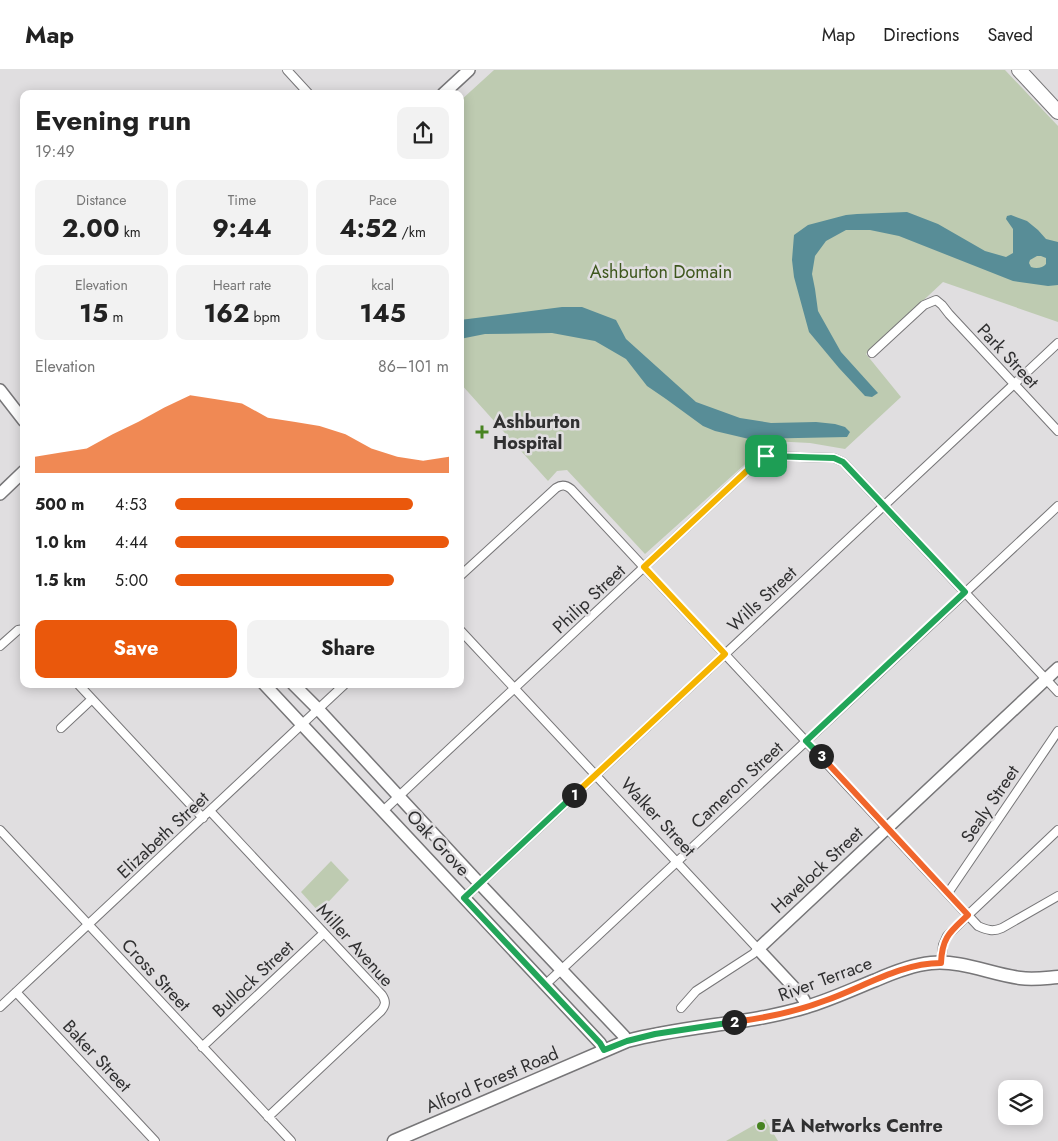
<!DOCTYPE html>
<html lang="en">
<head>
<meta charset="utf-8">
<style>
	body { margin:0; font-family:Jost,sans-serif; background:#f2f2f2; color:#222; height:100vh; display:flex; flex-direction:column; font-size:19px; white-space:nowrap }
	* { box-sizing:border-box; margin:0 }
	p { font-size:16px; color:#767676 }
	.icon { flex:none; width:28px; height:28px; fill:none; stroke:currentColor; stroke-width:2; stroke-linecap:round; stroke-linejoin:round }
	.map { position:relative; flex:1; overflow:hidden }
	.details { position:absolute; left:20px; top:20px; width:444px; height:598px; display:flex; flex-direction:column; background:#fff; border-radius:10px; box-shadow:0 2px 12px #0003 }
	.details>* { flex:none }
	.fabs { position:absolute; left:998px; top:1010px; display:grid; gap:10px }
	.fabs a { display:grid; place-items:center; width:45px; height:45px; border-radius:10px; background:#fff; box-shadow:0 2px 12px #0003; font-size:25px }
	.pin { position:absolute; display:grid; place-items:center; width:42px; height:42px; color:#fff; margin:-21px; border-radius:10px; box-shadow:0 2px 8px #0006 }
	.km { position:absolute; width:25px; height:25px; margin:-12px; border-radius:50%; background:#222; color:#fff; font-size:14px; line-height:25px; text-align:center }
	.round { display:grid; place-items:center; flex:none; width:52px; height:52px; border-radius:10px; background:#f2f2f2 }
	.overview { display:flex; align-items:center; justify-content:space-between; height:85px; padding:0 15px }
	h1 { font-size:28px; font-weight:700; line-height:38px }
	.metrics { display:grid; grid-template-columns:repeat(3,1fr); gap:8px; height:85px; padding:5px 15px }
	.metrics div { display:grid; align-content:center; border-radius:10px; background:#f2f2f2; text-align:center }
	.metrics b { font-size:25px; font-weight:700 }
	.metrics small { font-size:14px; font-weight:400 }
	.metrics p { font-size:14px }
	.chart { height:140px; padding:10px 15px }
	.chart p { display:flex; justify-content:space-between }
	.chart svg { width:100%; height:90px; margin-top:5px; fill:#ea580c; opacity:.7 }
	.action { display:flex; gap:10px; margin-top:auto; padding:10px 15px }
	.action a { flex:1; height:58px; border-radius:10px; background:#ea580c; color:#fff; font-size:20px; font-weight:700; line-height:58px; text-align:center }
	.action a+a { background:#f2f2f2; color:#222 }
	ul { padding:0 15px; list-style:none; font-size:16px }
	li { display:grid; grid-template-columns:80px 60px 1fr; align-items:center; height:38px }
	li i { height:12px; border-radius:6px; background:#ea580c }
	header { display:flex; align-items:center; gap:30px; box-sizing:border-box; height:70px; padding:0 25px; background:#fff; border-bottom:1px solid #e0e0e0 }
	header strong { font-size:24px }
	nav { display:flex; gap:28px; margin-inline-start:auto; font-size:18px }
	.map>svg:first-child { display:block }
	.green { fill:#becbb1 }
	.water { fill:#588d97; fill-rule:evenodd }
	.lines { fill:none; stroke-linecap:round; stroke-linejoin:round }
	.street-casing { stroke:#777678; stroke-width:10 }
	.secondary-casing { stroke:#777678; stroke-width:14 }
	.primary-casing { stroke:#777678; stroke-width:15 }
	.highway-casing { stroke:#777678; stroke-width:16 }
	.street { stroke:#fff; stroke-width:8 }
	.secondary { stroke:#fff; stroke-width:11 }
	.primary { stroke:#fff; stroke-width:12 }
	.highway { stroke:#fff; stroke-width:14 }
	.split-1-casing { stroke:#fff; stroke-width:10 }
	.split-2-casing { stroke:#fff; stroke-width:10 }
	.split-3-casing { stroke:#fff; stroke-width:10 }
	.split-4-casing { stroke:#fff; stroke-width:10 }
	.split-1 { stroke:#f5b400; stroke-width:6 }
	.split-2 { stroke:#22a559; stroke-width:6 }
	.split-3 { stroke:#f0652b; stroke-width:6 }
	.split-4 { stroke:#22a559; stroke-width:6 }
	.poi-dot { fill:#478321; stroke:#e0dee0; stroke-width:2 }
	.labels { text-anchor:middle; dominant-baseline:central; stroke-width:5; stroke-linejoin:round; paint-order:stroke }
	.park-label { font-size:18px; fill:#3e571d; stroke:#e0dee0 }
	.street-label { font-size:18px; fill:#303031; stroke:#e0dee0 }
	.poi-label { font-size:18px; font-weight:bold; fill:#303031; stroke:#e0dee0; text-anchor:start }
</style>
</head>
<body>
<header>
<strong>Map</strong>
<nav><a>Map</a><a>Directions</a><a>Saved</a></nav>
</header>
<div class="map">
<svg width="1058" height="1071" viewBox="0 0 1058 1071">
	<rect width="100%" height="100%" fill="#e0dee0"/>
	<path class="green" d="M494 0H1005L1058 56V252L943 212 866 284 901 327 845 379 810 373 771 371 645 484 567 400 557 401 548 411 460 313V31Z
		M331 791 349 810 319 842 301 822Z
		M765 1049 778 1071H726Z"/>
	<path class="water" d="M907 142 938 154 985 181 1006 187 1013 183V159L1006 149 1007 146 1011 145 1027 151 1038 160 1046 169 1058 172V215L1048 216 1013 211 899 166 870 160H846L826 171 815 186 812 204 815 219 818 241 841 282 878 323 872 327 865 326 839 298 809 262 794 207 792 190 794 165 808 155 846 145 857 144ZM1037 186H1041L1046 188V194C1043 198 1036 199 1031 197L1029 193 1030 190Z
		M562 237H582L616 250 626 269 696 332 740 348 771 353 816 352 835 354 845 357 850 362 847 367 749 369 715 361 703 356 666 329 647 316 626 289 595 271 552 263 485 264 460 269V250Z"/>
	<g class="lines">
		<g class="street-casing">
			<path id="street" d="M287 0 309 24
				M872 283 924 235 936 230 942 235 949 244 1058 361
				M460 506 556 418C562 414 566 415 571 419L978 856C987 860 993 862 1002 858L1058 826
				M460 560 758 879 753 884 696 921 681 938
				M0 576 18 560 24 559
				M78 614 203 748
				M61 658 92 629
				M210 741 382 925C386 931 386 935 381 941L268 1047
				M383 741 751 397 761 389 766 386 834 388 843 392 1058 622
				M0 760 291 1071
				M948 823 1058 661
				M464 828 1058 273
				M941 893 943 875 947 866 968 845 1058 760
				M546 914 1058 436
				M16 922 155 1071
				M0 937 345 614
				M202 977 324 863"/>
		</g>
		<g class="secondary-casing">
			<path id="secondary" d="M443 24 469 0
				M0 320 24 351
				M0 424 24 401
				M264 614 600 973 604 980
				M293 614 318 639 479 813 624 966 627 971
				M806 937 804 930 800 924 758 879 1058 598"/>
		</g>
		<g class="primary-casing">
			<path id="primary" d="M394 1071 627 971C686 955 747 955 806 937 830 930 853 919 876 910 894 902 912 895 931 893 962 890 990 904 1020 908 1033 910 1045 908 1058 907"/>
		</g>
		<g class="highway-casing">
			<path id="highway" d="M1019 0 1058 42"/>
		</g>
		<use href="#street" class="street"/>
		<use href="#secondary" class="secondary"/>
		<use href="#primary" class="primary"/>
		<use href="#highway" class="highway"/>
	</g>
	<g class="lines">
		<g class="split-1-casing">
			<path id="split-1" d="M574 725 725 584 644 497 751 397 761 389 766 386"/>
		</g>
		<g class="split-2-casing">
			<path id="split-2" d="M574 725 464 828 600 973 604 980 627 971 655 964 734 952"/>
		</g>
		<g class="split-3-casing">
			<path id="split-3" d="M734 952C765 948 795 942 824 931 862 918 900 893 941 893 942 867 950 862 968 845L821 686"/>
		</g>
		<g class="split-4-casing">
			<path id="split-4" d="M766 386 834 388 843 392 965 522 806 671 821 686"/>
		</g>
		<use href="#split-1" class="split-1"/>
		<use href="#split-2" class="split-2"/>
		<use href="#split-3" class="split-3"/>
		<use href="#split-4" class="split-4"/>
	</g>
	<g class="poi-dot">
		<path d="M479.5 354.5h5v5h5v5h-5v5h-5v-5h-5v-5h5z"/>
		<circle cx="761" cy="1056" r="5"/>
	</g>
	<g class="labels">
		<g class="park-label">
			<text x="661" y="202">Ashburton Domain</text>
		</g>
		<g class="street-label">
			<text transform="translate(1008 286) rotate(47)">Park Street</text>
			<text transform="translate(589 529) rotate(-43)">Philip Street</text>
			<text transform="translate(762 529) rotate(-43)">Wills Street</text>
			<text transform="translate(737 715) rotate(-43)">Cameron Street</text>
			<text transform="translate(990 734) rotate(-56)">Sealy Street</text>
			<text transform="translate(658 747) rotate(47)">Walker Street</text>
			<text transform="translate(163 765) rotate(-43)">Elizabeth Street</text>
			<text transform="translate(438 773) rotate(47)">Oak Grove</text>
			<text transform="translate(817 800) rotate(-43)">Havelock Street</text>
			<text transform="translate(355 875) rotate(48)">Miller Avenue</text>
			<text transform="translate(156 905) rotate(47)">Cross Street</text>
			<text transform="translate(253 909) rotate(-43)">Bullock Street</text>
			<text transform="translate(825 909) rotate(-20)">River Terrace</text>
			<text transform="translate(97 986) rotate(47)">Baker Street</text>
			<text transform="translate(492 1010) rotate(-23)">Alford Forest Road</text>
		</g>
		<g class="poi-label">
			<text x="493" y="352">Ashburton<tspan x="493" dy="21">Hospital</tspan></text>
			<text x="771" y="1056">EA Networks Centre</text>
		</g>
	</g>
</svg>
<div class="fabs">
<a><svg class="icon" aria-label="layers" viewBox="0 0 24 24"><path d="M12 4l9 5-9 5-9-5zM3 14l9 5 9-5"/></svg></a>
</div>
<div class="pin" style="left:766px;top:386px;background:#1e9e55"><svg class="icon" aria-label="arrive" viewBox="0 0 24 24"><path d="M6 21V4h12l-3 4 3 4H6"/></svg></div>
<b class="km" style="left:574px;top:725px">1</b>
<b class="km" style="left:734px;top:952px">2</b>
<b class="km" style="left:821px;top:686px">3</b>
<section class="details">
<div class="overview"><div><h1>Evening run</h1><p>19:49</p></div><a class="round"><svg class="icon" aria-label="share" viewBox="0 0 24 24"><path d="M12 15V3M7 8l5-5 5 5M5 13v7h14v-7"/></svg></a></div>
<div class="metrics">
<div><p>Distance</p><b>2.00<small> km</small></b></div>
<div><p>Time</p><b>9:44</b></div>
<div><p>Pace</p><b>4:52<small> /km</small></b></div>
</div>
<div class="metrics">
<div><p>Elevation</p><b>15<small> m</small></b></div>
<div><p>Heart rate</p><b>162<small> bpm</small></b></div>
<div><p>kcal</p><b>145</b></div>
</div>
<div class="chart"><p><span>Elevation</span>86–101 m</p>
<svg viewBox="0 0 160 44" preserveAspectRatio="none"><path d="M0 44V36L10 34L20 32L30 25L40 19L50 12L60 6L70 8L80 10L90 17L100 19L110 21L120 25L130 32L140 36L150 38L160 36V44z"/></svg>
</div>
<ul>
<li><b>500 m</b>4:53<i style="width:87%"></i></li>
<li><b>1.0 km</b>4:44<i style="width:100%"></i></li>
<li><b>1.5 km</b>5:00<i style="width:80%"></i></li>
</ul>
<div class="action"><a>Save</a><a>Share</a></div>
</section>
</div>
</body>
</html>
